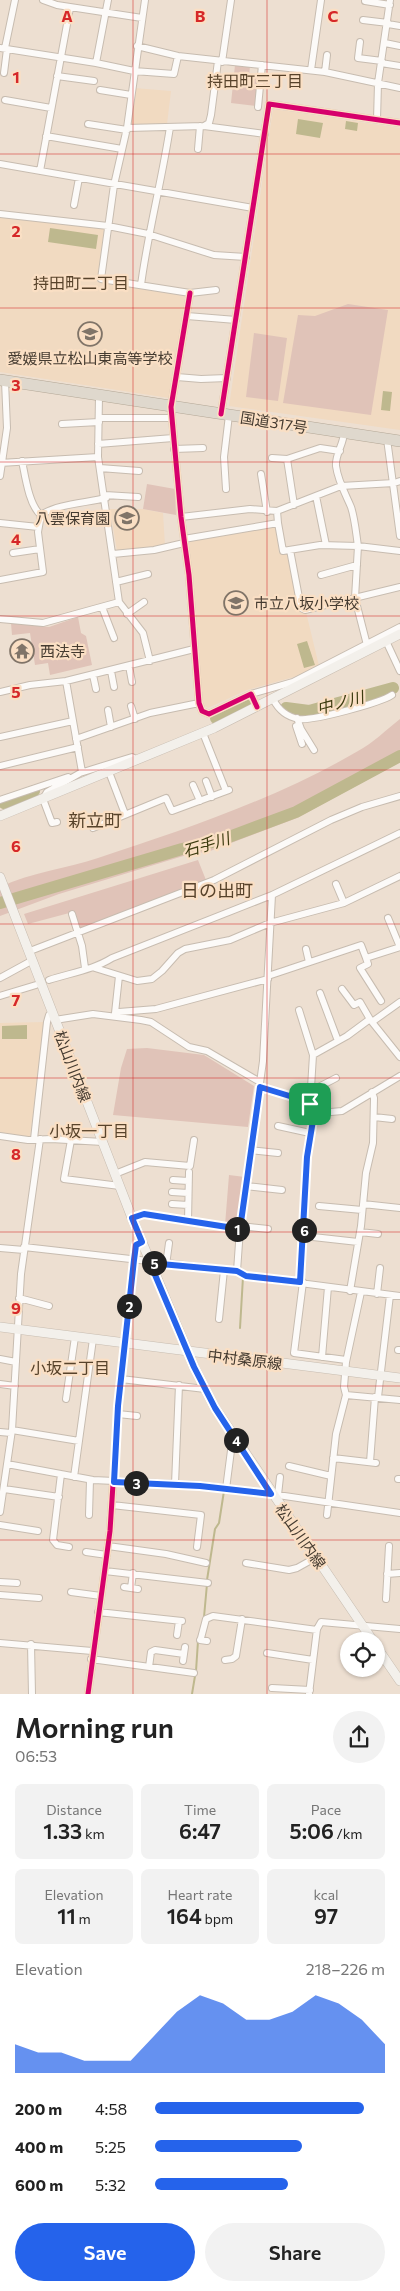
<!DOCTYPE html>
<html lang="en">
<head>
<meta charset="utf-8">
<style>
	body { margin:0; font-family:Commissioner,"Noto Sans JP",sans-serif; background:#f2f2f2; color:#222; height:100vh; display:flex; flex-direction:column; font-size:19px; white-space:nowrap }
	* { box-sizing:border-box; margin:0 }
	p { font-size:16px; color:#767676 }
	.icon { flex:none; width:28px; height:28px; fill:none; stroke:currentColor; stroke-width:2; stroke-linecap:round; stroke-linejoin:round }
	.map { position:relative; height:1694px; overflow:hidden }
	.panel { display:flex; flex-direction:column; background:#fff; flex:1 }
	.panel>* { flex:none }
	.buttons { position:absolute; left:340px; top:1632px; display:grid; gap:10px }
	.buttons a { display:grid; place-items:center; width:45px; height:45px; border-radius:50%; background:#fff; box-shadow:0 1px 4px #0004; font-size:25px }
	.pin { position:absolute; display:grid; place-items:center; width:42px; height:42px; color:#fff; margin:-21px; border-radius:10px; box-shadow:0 2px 8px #0006 }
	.km { position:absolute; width:25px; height:25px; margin:-12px; border-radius:50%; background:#222; color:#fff; font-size:14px; line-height:25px; text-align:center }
	.round { display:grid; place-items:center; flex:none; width:52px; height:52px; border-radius:26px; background:#f2f2f2 }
	.overview { display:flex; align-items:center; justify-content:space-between; height:85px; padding:0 15px }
	h1 { font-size:28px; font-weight:600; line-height:38px }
	.metrics { display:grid; grid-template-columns:repeat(3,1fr); gap:8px; height:85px; padding:5px 15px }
	.metrics div { display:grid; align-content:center; border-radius:8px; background:#f2f2f2; text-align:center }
	.metrics b { font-size:21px; font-weight:600 }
	.metrics small { font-size:14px; font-weight:400 }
	.metrics p { font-size:14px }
	.chart { height:140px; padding:10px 15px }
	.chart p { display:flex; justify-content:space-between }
	.chart svg { width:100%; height:90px; margin-top:5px; fill:#2563eb; opacity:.7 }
	.button { display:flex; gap:10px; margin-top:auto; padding:10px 15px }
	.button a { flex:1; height:58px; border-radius:30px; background:#2563eb; color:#fff; font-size:20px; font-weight:600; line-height:58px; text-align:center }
	.button a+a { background:#f2f2f2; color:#222 }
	ul { padding:0 15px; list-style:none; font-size:16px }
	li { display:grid; grid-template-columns:80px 60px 1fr; align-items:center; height:38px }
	li i { height:12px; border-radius:6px; background:#2563eb }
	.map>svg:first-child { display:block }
	.built { fill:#f1dac1 }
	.green { fill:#e0c3b8 }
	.water { fill:#beb88e }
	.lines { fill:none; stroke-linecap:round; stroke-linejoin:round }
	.stream { stroke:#beb88e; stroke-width:2 }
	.river { stroke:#beb88e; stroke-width:12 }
	.street-casing { stroke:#c7bcb0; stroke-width:8 }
	.secondary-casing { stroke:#c7bcb0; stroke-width:10 }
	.highway-casing { stroke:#b3a796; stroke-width:12 }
	.street { stroke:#fcfaf8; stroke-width:6 }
	.secondary { stroke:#f3f0eb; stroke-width:9 }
	.highway { stroke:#dfd8cd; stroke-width:11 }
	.cycleway-casing { stroke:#fadfc4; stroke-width:8 }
	.cycleway { stroke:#d6006c; stroke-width:5 }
	.route-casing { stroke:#fff; stroke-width:10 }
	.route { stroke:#2563eb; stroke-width:6 }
	.grid { fill:none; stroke:#d62828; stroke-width:1; stroke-opacity:0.55 }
	.labels { text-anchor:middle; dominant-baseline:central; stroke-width:4.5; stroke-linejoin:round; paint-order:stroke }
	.poi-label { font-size:15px; fill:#453b30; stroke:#fadfc4; text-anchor:start }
	.street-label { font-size:15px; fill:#453b30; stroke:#fadfc4 }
	.neighbourhood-label { font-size:16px; fill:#58432b; stroke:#fadfc4 }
	.water-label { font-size:16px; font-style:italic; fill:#3d3b0f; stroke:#fadfc4 }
	.quarter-label { font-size:18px; fill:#58432b; stroke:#fadfc4 }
	.grid-label { font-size:16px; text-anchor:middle; font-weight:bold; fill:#d62828; stroke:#fadfc4; stroke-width:4.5; stroke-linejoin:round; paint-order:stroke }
</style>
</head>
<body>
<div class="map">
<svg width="400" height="1694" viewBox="0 0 400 1694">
	<rect width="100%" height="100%" fill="#eddfd1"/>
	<path class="built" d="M134 88 171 91 167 124 130 125Z
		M273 109 400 128V430L229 406Z
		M0 216 104 229 97 282 185 296 173 385 169 398 0 372Z
		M110 509H143L163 513 165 546 117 551Z
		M276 526 279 553H288L298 607 306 612 319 666 301 675 247 690 208 708 203 705 187 544 190 541Z
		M44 1022 30 1137 0 1135V1023Z"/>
	<path class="green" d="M235 65 250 66 249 77 260 78 257 106 231 103Z
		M348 304 388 310 371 415 283 403 298 315 315 316Z
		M254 333 287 338 278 401 246 397Z
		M147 484 175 489 176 515 143 509Z
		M78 617 81 633 86 636 92 665 50 675 48 663 35 665 30 633 12 635 11 623 49 627Z
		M400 719V762L297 818 205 853 197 852 180 857 59 894 0 916V887C31 872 66 869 98 858 184 830 280 797 358 751 373 743 386 730 400 719Z
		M198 860 206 880 78 929 73 912 28 924 24 914Z
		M147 1048 204 1055 254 1086 248 1127 113 1115 121 1068 127 1049Z
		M229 1175 245 1177 238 1227 225 1225Z"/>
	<path class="water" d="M298 119 323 123 320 138 296 134Z
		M346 121 358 123 357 131 345 129Z
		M50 228 98 235 96 249 48 242Z
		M383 391 392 392 390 411 381 410Z
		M307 641 315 665 304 668 297 644Z
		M27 1025V1039H2V1026Z"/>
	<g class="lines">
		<path class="stream" d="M240 1328 243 1277
			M207 1580 215 1529 219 1523 224 1491
			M204 1617 207 1584
			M196 1671 198 1641
			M192 1694 195 1676"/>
		<path class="river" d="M286 708 309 711 393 688
			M216 718 246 705
			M4 803 34 791
			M0 903 182 849 221 840 296 812 400 756"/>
		<g class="street-casing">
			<path id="street" d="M43 0 57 5 142 18
				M145 0 127 128 114 185 101 279 190 293 216 290
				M365 1 390 5
				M363 20 388 23
				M388 24 400 26
				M360 42 358 58 382 61
				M385 43 400 46
				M137 46 178 56 325 72 400 88
				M0 48 96 63 108 0
				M5 48 15 0
				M222 62 231 0
				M96 63 134 71 174 74 178 56
				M381 63 400 66
				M311 70 321 0
				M325 72 327 55
				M4 73 7 49
				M57 76 94 81
				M100 90 131 95
				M5 100 51 108
				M258 107 262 65
				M377 120 378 83 390 0
				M88 124 127 130
				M204 126 209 123 211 115 218 61
				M127 128 204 126 265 134
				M46 136 122 149
				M198 149 200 126
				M0 164 253 208
				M40 171 70 8
				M74 205 79 178
				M0 214 108 226 148 234 214 255 246 257
				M141 285C148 232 162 180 170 127
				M190 293 171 407 181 517 189 575 199 703 202 711 209 714 251 694 257 707
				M187 316 236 320
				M177 377 201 379 227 378
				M221 414 269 104 400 123
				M100 418H172
				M62 424 99 422
				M344 432C344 444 335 454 336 466 338 481 345 493 351 507 355 519 356 533 358 546L400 551
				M387 439 400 536
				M98 444 173 438
				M174 449 203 448
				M272 458 287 459 320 448 340 451
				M287 459 294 505
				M22 461C25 475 29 506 41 515
				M0 463 98 457
				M100 468 139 471
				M261 474 267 512
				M0 476 7 428 5 381
				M226 489 224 457 229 415
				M105 495 138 497
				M316 496 326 545
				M181 517 250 509 277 511
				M0 523 38 527
				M278 523 277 511 341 486 394 483 400 481
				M184 539 278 523 283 551 320 545 358 546 355 598 367 645
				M290 550 301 608 305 610 400 587
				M13 553 40 549
				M113 554 154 550 184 543
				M321 575 357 565
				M0 580 43 572 38 532 41 515C57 504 86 503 106 498
				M116 582 148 574
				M119 602 143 633 150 661
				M102 607 114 638
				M127 614 144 602
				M0 619 43 623 119 602 98 457 99 396
				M386 641 400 671
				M129 666 132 682
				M111 671 114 687
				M93 675 96 689
				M0 692 30 685 66 681 194 649
				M251 694 293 682 400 627
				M273 699C278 709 287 717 299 719 313 721 380 703 392 695
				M131 706 135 719
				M108 710 111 727
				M297 718 301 729 314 750
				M296 726 302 744
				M203 733 226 791
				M0 737 73 721
				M76 739 150 713 199 703
				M0 766 78 747
				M109 772 125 814
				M80 773 132 757 137 760
				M206 781 212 797
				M193 785 200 801
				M0 800 68 777
				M57 822 52 823 43 799 47 792 82 772 66 681
				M93 828 166 798 172 811 229 790
				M336 884 344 903
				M72 914 82 946 85 968
				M388 918 400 947
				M306 949 309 962
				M30 951 214 880 331 820 362 807 400 796
				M366 958 368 964 360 968 381 1001
				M95 968 137 981 152 979 162 971 178 953 185 949 230 940 270 923 344 903 400 876
				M268 976 361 945 366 958 400 947
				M0 978 33 960
				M49 980C70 973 93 970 112 958L272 895 400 833
				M342 989 354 1005 360 1002 371 1021
				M320 993 338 1041
				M0 996 36 985
				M400 1002 372 1022 400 1057
				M299 1010 313 1055 310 1104
				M115 1013 119 976
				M115 1016 119 1012 156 1009 268 979
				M55 1020 93 1014 141 1020 151 1022 189 1047 207 1051 260 1082
				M313 1055 347 1036 370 1019
				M260 1087 306 1101 317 1110 331 1112 342 1111 400 1076
				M311 1091 336 1078
				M294 1115 298 1099
				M374 1117 392 1119
				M278 1126 310 1133
				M0 1136 28 1140 51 1139 103 1142
				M34 1139 47 1022 49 1015 53 1013
				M71 1140 64 1179 120 1186
				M250 1150 278 1153
				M115 1174 145 1162 190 1166 194 1140
				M173 1180 188 1181
				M246 1186 282 1190
				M172 1192 188 1193
				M172 1204 188 1205
				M363 1204 400 1208
				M319 1206 362 1210
				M132 1218 144 1214 240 1229
				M188 1221 189 1172
				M241 1226 268 1229
				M360 1232 378 1234
				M304 1236 358 1242
				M24 1247 237 1271 246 1276 400 1296
				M0 1248 24 1250
				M166 1265 169 1243
				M237 1271 240 1229 263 1061 272 895
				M300 1282 307 1157 315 1108
				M303 1282 294 1353 346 1360
				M350 1291 361 1226 366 1173 373 1143 374 1098 372 1092
				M377 1294 380 1268
				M19 1298 49 1306
				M219 1319 224 1270
				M398 1350H400
				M322 1357 328 1287
				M0 1359 16 1362
				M121 1379 205 1389
				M0 1384 15 1386
				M346 1395 400 1400
				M378 1397 390 1295
				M66 1399 75 1337
				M118 1414 137 1416
				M12 1430 79 1441
				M0 1432 11 1433
				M333 1458 376 1463
				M370 1462 375 1397
				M7 1464 93 1480 200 1485 271 1494 400 1513
				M289 1466 331 1476
				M61 1474 53 1540 57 1545 69 1547
				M74 1477 93 1339
				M398 1479H400
				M175 1484 179 1385
				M4 1489 59 1497
				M226 1489 233 1435
				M278 1495 280 1477
				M112 1505 201 1515 197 1547
				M0 1512 12 1430 21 1274 40 1139
				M89 1515 90 1480
				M327 1515 336 1434 346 1395 344 1387 346 1362 361 1292
				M0 1525 38 1531
				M108 1546 166 1554 206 1563
				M86 1552 107 1555
				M246 1563 289 1570 297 1568 315 1558
				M105 1571 208 1583
				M387 1574 400 1573
				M0 1582 17 1583
				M124 1587 138 1589
				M131 1588 133 1573
				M71 1592 101 1596
				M0 1595 39 1598
				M386 1599 389 1546
				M98 1612 182 1621
				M177 1635 179 1621
				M207 1641 200 1640 201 1638 206 1619 213 1616 317 1630
				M0 1643 92 1651
				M31 1644 32 1694
				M267 1653 313 1660
				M91 1659 194 1673
				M225 1660 232 1659 236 1656 242 1619
				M183 1661 185 1647
				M149 1667 151 1652 155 1650 184 1654
				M272 1688 310 1690
				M88 1694 110 1531 118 1406 134 1260 137 1245 142 1241
				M309 1694 317 1629 321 1622 400 1629"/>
		</g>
		<g class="secondary-casing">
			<path id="secondary" d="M0 816 214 728 400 634
				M0 877 132 1218 194 1367 215 1408 373 1641
				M0 1327 400 1378
				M376 1646 400 1681"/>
		</g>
		<g class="highway-casing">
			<path id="highway" d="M0 380 400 441"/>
		</g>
		<use href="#street" class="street"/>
		<use href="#secondary" class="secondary"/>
		<use href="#highway" class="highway"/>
		<g class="cycleway-casing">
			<path id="cycleway" d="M190 293 171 407 181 517 189 575 199 703 202 711 209 714 251 694 257 707
				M221 414 269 104 400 123
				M88 1694 110 1531 118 1406 134 1260 137 1245 142 1241"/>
		</g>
		<use href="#cycleway" class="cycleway"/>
	</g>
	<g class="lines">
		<g class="route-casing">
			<path id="route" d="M260 1087 306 1101 315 1108 307 1157 300 1282 246 1276 237 1271 150 1263 194 1367 215 1408 271 1494 200 1486 114 1482 118 1406 134 1260 136 1245 142 1242 132 1218 144 1214 240 1229Z"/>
		</g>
		<use href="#route" class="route"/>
	</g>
	<path class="grid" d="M133 0V1694M267 0V1694M0 154H400M0 308H400M0 462H400M0 616H400M0 770H400M0 924H400M0 1078H400M0 1232H400M0 1386H400M0 1540H400"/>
	<defs>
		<g id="school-ring" transform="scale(1.25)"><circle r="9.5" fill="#fadfc4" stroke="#807468" stroke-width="1.5"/><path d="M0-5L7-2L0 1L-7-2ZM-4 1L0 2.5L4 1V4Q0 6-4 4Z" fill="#807468"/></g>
		<g id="temple-ring" transform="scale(1.25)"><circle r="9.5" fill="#fadfc4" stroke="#807468" stroke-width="1.5"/><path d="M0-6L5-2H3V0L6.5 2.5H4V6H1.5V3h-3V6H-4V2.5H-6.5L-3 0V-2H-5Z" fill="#807468"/></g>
	</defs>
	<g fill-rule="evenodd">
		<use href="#school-ring" x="90" y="334"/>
		<use href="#school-ring" x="127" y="518"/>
		<use href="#school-ring" x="236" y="603"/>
		<use href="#temple-ring" x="22" y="651"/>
	</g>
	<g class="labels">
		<g class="poi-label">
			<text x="90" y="358" text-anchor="middle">愛媛県立松山東高等学校</text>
			<text x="110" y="518" text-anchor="end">八雲保育園</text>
			<text x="254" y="603">市立八坂小学校</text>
			<text x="40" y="651">西法寺</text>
		</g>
		<g class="street-label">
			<text transform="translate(274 422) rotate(9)">国道317号</text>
			<text transform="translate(73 1066) rotate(69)">松山川内線</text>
			<text transform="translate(245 1359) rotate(7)">中村桑原線</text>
			<text transform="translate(301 1536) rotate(55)">松山川内線</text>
		</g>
		<g class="neighbourhood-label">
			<text x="255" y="80">持田町三丁目</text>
			<text x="81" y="282">持田町二丁目</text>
			<text x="89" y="1130">小坂一丁目</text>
			<text x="70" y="1367">小坂二丁目</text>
		</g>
		<g class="water-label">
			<text transform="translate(340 702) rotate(-15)">中ノ川</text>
			<text transform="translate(206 844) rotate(-17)">石手川</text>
		</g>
		<g class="quarter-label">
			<text x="95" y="820">新立町</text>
			<text x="217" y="890">日の出町</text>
		</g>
	</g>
	<g class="grid-label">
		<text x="67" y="22">A</text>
		<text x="200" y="22">B</text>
		<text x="333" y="22">C</text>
		<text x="16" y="83">1</text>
		<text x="16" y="237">2</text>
		<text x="16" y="391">3</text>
		<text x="16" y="545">4</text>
		<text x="16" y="698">5</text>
		<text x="16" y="852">6</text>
		<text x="16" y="1006">7</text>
		<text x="16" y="1160">8</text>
		<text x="16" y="1314">9</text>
	</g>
</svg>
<div class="buttons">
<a><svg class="icon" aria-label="locate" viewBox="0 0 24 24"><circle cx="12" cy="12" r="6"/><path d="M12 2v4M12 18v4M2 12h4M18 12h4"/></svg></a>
</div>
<div class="pin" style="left:310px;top:1104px;background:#1e9e55"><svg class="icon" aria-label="arrive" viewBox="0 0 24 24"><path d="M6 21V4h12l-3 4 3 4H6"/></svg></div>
<b class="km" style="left:237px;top:1229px">1</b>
<b class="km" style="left:129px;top:1306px">2</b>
<b class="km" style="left:136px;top:1483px">3</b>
<b class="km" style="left:236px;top:1440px">4</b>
<b class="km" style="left:154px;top:1263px">5</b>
<b class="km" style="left:304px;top:1230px">6</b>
</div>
<section class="panel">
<div class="overview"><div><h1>Morning run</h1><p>06:53</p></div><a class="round"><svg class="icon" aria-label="share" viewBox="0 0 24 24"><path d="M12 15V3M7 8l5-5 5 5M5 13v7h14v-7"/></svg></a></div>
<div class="metrics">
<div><p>Distance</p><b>1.33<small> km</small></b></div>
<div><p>Time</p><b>6:47</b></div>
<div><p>Pace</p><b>5:06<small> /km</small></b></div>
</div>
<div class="metrics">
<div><p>Elevation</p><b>11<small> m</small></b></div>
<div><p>Heart rate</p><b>164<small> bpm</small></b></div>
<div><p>kcal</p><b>97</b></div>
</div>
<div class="chart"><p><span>Elevation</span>218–226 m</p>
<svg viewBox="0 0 160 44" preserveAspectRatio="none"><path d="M0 44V30L10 34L20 34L30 38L40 38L50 38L60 26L70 14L80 6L90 10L100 18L110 18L120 14L130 6L140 10L150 18L160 30V44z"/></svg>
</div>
<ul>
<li><b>200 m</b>4:58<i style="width:91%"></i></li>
<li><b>400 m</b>5:25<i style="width:64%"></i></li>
<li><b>600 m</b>5:32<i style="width:58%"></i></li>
</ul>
<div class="button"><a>Save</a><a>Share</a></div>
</section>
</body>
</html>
